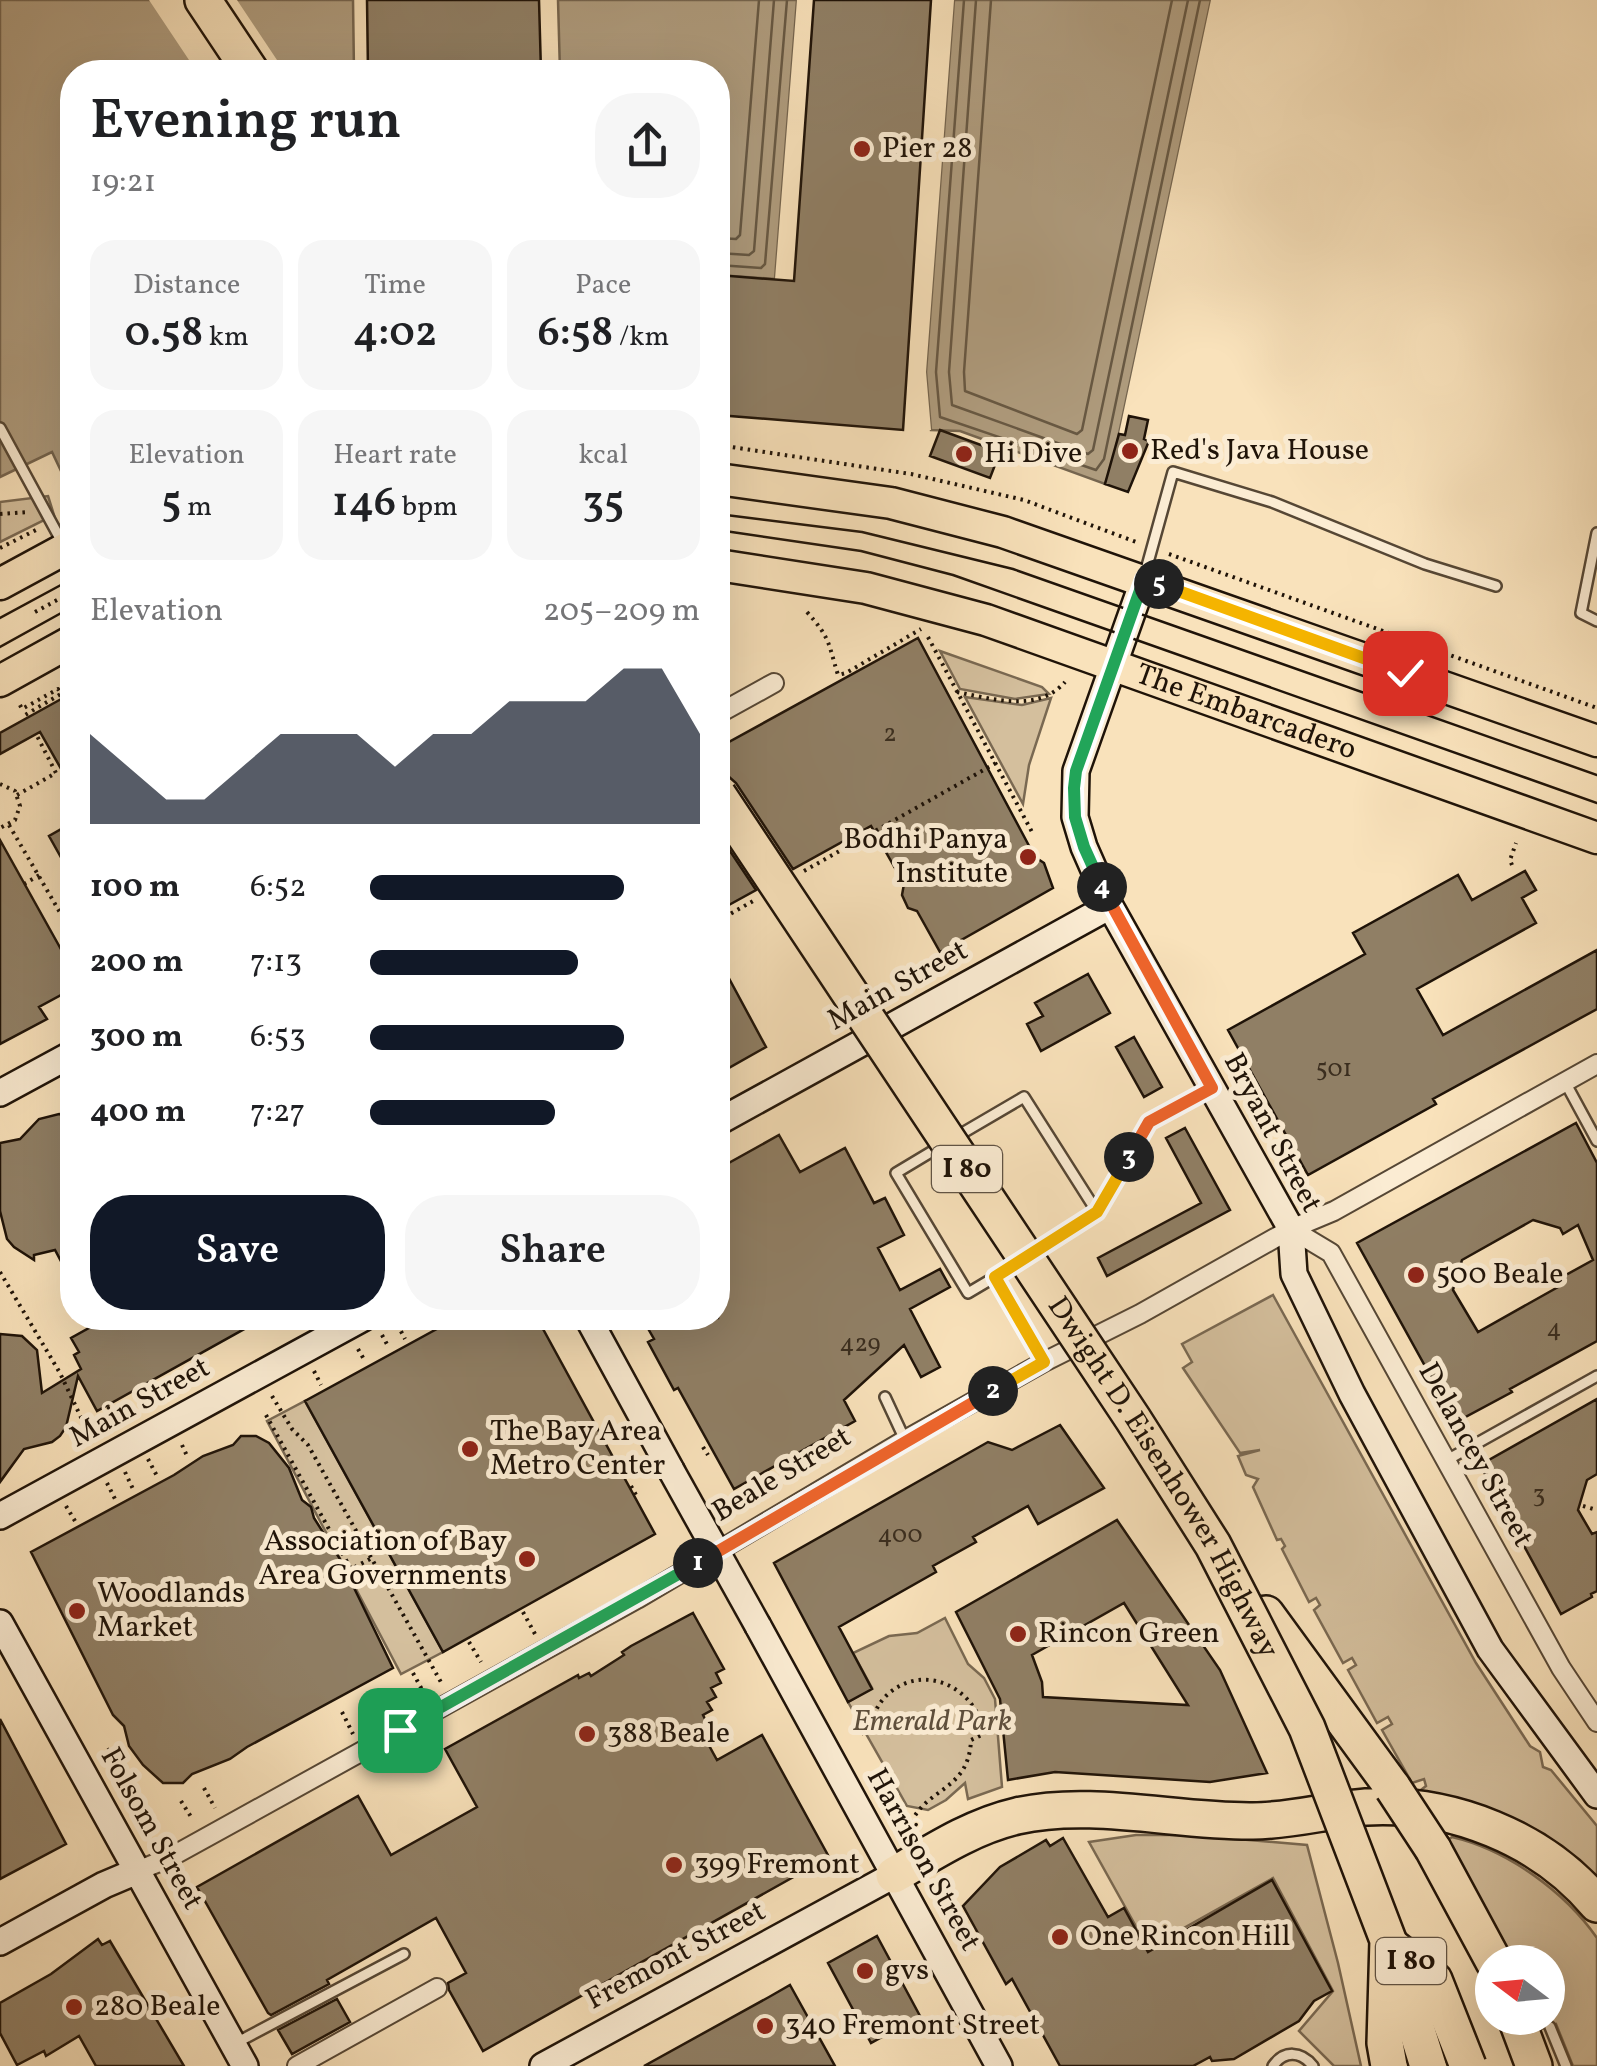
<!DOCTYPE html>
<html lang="en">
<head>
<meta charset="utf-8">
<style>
	body { margin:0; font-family:Vollkorn,serif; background:#f6f6f6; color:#202124; height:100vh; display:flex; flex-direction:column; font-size:38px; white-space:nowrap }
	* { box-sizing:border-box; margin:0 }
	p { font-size:32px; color:#757577 }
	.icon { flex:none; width:55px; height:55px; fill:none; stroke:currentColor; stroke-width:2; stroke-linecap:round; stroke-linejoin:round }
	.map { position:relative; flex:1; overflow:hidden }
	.sheet { position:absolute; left:60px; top:60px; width:670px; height:1270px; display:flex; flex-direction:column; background:#fff; border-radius:40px; box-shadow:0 10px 40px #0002 }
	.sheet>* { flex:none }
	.needle { width:65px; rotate:286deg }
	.tools { position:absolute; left:1475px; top:1945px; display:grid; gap:20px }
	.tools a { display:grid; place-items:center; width:90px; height:90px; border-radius:50%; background:#fff; box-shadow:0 10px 40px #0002; font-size:50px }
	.pin { position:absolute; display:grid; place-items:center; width:85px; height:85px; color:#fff; margin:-42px; border-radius:20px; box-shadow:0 5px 15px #0006 }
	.km { position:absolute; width:50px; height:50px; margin:-25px; border-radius:50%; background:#222; color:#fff; font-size:28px; line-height:50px; text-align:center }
	.round { display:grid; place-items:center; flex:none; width:105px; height:105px; border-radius:40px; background:#f6f6f6 }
	.overview { display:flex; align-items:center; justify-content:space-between; height:170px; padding:0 30px }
	h1 { font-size:55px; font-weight:600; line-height:75px }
	.metrics { display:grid; grid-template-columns:repeat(3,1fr); gap:15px; height:170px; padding:10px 30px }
	.metrics div { display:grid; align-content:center; border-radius:25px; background:#f6f6f6; text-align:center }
	.metrics b { font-size:42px; font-weight:600 }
	.metrics small { font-size:28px; font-weight:400 }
	.metrics p { font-size:28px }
	.chart { height:280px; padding:20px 30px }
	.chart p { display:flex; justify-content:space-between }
	.chart svg { width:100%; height:180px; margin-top:10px; fill:#111827; opacity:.7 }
	.button { display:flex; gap:20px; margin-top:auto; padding:20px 30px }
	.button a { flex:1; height:115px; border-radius:40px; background:#111827; color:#fff; font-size:40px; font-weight:600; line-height:115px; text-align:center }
	.button a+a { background:#f6f6f6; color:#202124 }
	ul { padding:0 30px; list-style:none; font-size:32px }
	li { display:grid; grid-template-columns:160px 120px 1fr; align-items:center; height:75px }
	li i { height:25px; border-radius:12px; background:#111827 }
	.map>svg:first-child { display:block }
	.green { fill:#d4bf9d; stroke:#7a6952; stroke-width:2.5 }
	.water { fill:#af9c7e; stroke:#75654f; stroke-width:2.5 }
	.pier { fill:#f9e2bb }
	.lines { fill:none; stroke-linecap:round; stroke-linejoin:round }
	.shore { stroke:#675843; stroke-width:2.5 }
	.building { fill:#907f65; stroke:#1f1308; stroke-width:2.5; fill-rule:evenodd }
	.lane-casing { stroke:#564735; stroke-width:14 }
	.street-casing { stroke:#564735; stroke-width:22 }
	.secondary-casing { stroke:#1f1308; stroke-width:30 }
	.primary-casing { stroke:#1f1308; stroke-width:35 }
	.highway-casing { stroke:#1f1308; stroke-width:40 }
	.path { stroke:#1f1308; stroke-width:4; stroke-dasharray:2.5 5; stroke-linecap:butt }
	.lane { stroke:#fbecd3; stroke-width:9 }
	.street { stroke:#fbecd3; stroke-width:18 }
	.secondary { stroke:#fbecd3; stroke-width:25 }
	.primary { stroke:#f9e2bb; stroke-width:30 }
	.highway { stroke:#f9e2bb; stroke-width:35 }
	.tram { stroke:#1f1308; stroke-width:2.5 }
	.secondary-bridge-casing { stroke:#1f1308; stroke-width:30; stroke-linecap:butt }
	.highway-bridge-casing { stroke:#1f1308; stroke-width:40; stroke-linecap:butt }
	.secondary-bridge { stroke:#fbecd3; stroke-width:25 }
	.highway-bridge { stroke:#f9e2bb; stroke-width:35 }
	.split-1-casing { stroke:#fff; stroke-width:20 }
	.split-2-casing { stroke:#fff; stroke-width:20 }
	.split-3-casing { stroke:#fff; stroke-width:20 }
	.split-4-casing { stroke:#fff; stroke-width:20 }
	.split-5-casing { stroke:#fff; stroke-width:20 }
	.split-6-casing { stroke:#fff; stroke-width:20 }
	.split-1 { stroke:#22a559; stroke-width:12 }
	.split-2 { stroke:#f0652b; stroke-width:12 }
	.split-3 { stroke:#f5b400; stroke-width:12 }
	.split-4 { stroke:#f0652b; stroke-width:12 }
	.split-5 { stroke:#22a559; stroke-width:12 }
	.split-6 { stroke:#f5b400; stroke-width:12 }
	.poi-dot { fill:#8f2418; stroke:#fbecd3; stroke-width:4 }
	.labels { text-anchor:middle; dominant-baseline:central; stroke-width:10; stroke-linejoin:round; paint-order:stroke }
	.number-label { font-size:25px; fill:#3b2e1f }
	.shield { fill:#fbecd3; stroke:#615445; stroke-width:2.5 }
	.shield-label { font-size:28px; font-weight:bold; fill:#1f1308 }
	.poi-label { font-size:30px; fill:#1f1308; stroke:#fbecd3; text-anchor:start }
	.street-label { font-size:30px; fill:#1f1308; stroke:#fbecd3 }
	.park-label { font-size:30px; font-style:italic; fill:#5e4f3c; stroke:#fbecd3 }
</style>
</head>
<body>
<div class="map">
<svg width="1597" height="2066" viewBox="0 0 1597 2066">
	<rect width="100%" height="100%" fill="#f9e2bb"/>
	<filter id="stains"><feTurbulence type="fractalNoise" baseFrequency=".002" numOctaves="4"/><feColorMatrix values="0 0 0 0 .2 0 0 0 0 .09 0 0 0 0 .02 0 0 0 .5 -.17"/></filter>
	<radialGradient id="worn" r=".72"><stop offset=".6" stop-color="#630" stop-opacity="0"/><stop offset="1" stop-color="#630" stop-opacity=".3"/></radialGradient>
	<path class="green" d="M48 496 54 515 0 542V502Z
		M940 651 1042 687 1049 694 1015 699 960 689Z
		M965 697 1022 705 1051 698 1029 765 1023 804Z
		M1273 1295 1476 1663 1530 1746 1540 1752 1543 1767 1551 1770 1597 1826V1877L1537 1831 1504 1815 1417 1793 1426 1786 1424 1779 1412 1783 1382 1730 1392 1724 1388 1717 1377 1723 1348 1670 1356 1665 1352 1658 1343 1663 1314 1610 1320 1605 1316 1598 1309 1602 1282 1549 1285 1546 1281 1539 1277 1540 1253 1487 1258 1479 1246 1475 1238 1456 1260 1450 1240 1453 1183 1368 1192 1362 1182 1344Z
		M305 1401 443 1652 401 1674 267 1421Z
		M945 1618 968 1664 984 1678 995 1699 1002 1787 968 1799 965 1783 946 1800 928 1810 907 1806 848 1702 872 1688 853 1653 889 1636 917 1633Z
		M1136 1835H1190L1307 1845 1338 1963 1361 2066H1334L1299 2031 1333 1991 1273 1878 1148 1948 1089 1842Z
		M1452 1837C1508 1850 1565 1892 1597 1938V2066H1573L1556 2024 1542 2029 1537 2018H1548V1962H1511L1445 1842Z"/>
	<path class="water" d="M0 0H353L354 72H72V490H70L52 452 0 477Z
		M558 0H797L775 279 718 275V72H560Z
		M954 0H1211L1113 462 1105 484 960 431 931 430 926 372Z"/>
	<path class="pier" d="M149 0H237L285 72H197Z
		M797 0H802L779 280 775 284 718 280V275L775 279Z
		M949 0H954L926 372 931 430H926L921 372Z
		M1211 0H1216L1118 463 1110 485 1105 484 1113 462Z"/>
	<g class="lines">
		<path class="shore" d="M964 0 936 372 940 417 1096 470 1104 459 1200 0
			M976 0 949 372 952 405 1088 454 1093 450 1188 0
			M991 0 964 372 965 391 1077 434 1082 430 1172 0
			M718 238 736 239 740 235 759 0
			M718 253 749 255 754 251 774 0
			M718 265 761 268 765 264 787 0"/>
	</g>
	<path class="building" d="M367 0H539L541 72H368Z
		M814 0H931L903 430 718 415V275L794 281Z
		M1129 416 1148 420 1144 439 1149 441 1128 492 1105 484 1119 434 1125 435Z
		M940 430 1000 452 990 478 930 456Z
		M918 638 1035 857 1044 863 1053 888 940 952 917 911 908 908 902 895 904 884 871 826 793 869 736 783 728 776 718 774V748Z
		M72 693V788L40 732 0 754V733Z
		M72 823V877L49 836Z
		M718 833 756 890 718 911Z
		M0 840 72 969V989L39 1007 47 1019 0 1044Z
		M1525 871 1536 890 1522 898 1536 923 1417 989 1443 1035 1597 950V1009L1433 1099 1436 1104 1308 1175 1228 1030 1365 954 1353 933 1458 875 1472 900Z
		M718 958 766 1047 718 1074Z
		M1088 974 1110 1013 1041 1051 1027 1024 1043 1016 1035 1003Z
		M1134 1037 1162 1087 1144 1097 1116 1047Z
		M59 1114 72 1118V1282L55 1250 34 1255V1260L14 1247 7 1239 0 1211V1143L20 1139 39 1119Z
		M1576 1123 1597 1163V1341L1510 1389 1512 1392 1456 1422 1357 1243ZM1533 1220 1560 1228 1563 1234 1578 1225 1593 1260 1555 1281 1558 1287 1478 1332 1453 1290 1462 1260Z
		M1185 1128 1230 1210 1107 1276 1098 1258 1201 1203 1166 1138Z
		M779 1135 800 1172 845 1148 874 1203 885 1198 904 1235 878 1248 900 1290 940 1269 950 1287 910 1309 940 1367 921 1377 904 1345 844 1400 855 1421 734 1489 678 1388 674 1390 648 1342 654 1339 642 1318H718V1169Z
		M92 1318H264L97 1411 78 1376 66 1427 60 1436 52 1442 24 1449 0 1482V1334L22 1336 37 1350 42 1393 81 1369 74 1355 79 1352 71 1338 96 1324Z
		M457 1318H537L655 1534 443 1652 305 1401Z
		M1597 1399V1474L1587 1480 1578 1510 1592 1534 1597 1532V1591L1591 1594 1592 1597 1561 1614 1480 1465Z
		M1060 1425 1104 1488 1038 1524 1028 1506 973 1537 976 1542 933 1566 936 1572 839 1627 872 1689 848 1702 774 1563 988 1442 1012 1450Z
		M241 1436H256L269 1443 289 1468 302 1500 311 1507 314 1518 340 1559 393 1668 247 1747 230 1759 192 1774 183 1783H163L143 1765 129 1746 124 1726 113 1715 31 1552 174 1475 203 1456 233 1445Z
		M1117 1520 1220 1670 1267 1773 1210 1782 1055 1772 1008 1780 1000 1699 956 1612ZM1124 1603 1188 1705 1043 1697 1042 1682 1032 1655Z
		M693 1613 724 1669 716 1673 721 1683 711 1688 716 1697 707 1702 712 1710 703 1715 708 1725 700 1729 717 1760 762 1735 829 1857 483 2051 449 1990 448 1983 466 1973 436 1918 327 1980 329 1984 271 2015 268 2013 197 1887 358 1796 391 1855 477 1807 445 1749 578 1675 579 1678 589 1673 591 1676 624 1655 622 1652 631 1646Z
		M0 1719 66 1844 0 1879Z
		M1063 1838 1108 1917 1124 1908 1148 1952 1272 1880 1332 1991 1314 2001 1299 2021 1234 2059 1212 2061 1210 2057 1193 2066H1060L1012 1979 1006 1984 963 1906 1000 1867 1046 1840 1050 1846Z
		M877 1936 920 2016 871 2043 828 1963Z
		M98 1939 102 1945 110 1941 184 2066H96L79 2036 46 2056 44 2051 17 2065 0 2033V2003L51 1974Z
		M790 1985 835 2066H644L769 1997Z
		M337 1999 350 2022 292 2054 278 2030Z"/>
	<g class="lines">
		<g class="lane-casing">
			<path id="lane" d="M0 428 63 544
				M1597 533 1581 613 1597 621
				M1144 577 1173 472 1272 502 1425 564 1496 586
				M1565 1082 1597 1141
				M954 1138 1024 1097 1097 1212 1033 1253
				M941 1146 896 1173 968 1293 995 1277 1044 1362
				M1097 1212 1149 1122 1209 1090
				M995 1277 1020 1262
				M885 1397 905 1440
				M1447 1460 1597 1376
				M1550 2027 1566 2066
				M234 2044 404 1954
				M1273 2066C1284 2050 1301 2051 1313 2066"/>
		</g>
		<g class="street-casing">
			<path id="street" d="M718 714 774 683
				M1291 1229 1331 1253 1561 1668 1597 1722
				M137 1871 169 1858 637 1599 905 1440 1044 1362 1140 1314 1291 1229 1334 1211 1597 1064
				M297 2066 437 1988"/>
		</g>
		<g class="secondary-casing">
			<path id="secondary" d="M1144 579 1076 771 1075 817 1084 847 1110 906 1291 1229 1294 1274 1352 1394 1490 1649 1597 1795
				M0 1093 72 1054
				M718 1122 1110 906
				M588 1318 671 1470
				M0 1516 363 1318
				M0 1623 245 2066
				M758 1626 999 2066
				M0 1942 104 1885 137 1871
				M543 2066 894 1875"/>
		</g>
		<g class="primary-casing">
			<g id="primary">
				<path d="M718 479 891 503 1003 532 1597 741"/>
				<path id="s1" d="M718 565 866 588 986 620 1597 838"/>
				<path d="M0 584 72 545"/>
				<path d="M0 681 72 641"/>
			</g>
		</g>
		<g class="highway-casing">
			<path id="highway" d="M203 0 251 72
				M1266 1614 1393 1788
				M1433 1849 1494 1962
				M894 1875C933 1852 973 1826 1017 1816 1091 1799 1178 1822 1253 1821 1291 1821 1328 1810 1366 1807 1451 1802 1542 1838 1597 1904
				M1516 2018 1534 2066"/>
		</g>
		<path class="path" d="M718 445 911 474 1024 500 1136 542
			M0 514 28 512
			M0 548 36 530
			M1169 554 1597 708
			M35 612 72 592
			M807 612C831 639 828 643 838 675L846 673 921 629
			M928 637 1032 832
			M957 692C993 699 1038 713 1065 682
			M20 705 22 709 58 689 61 694 25 715 27 718
			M0 784 15 791 20 806 15 820 0 828
			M17 795 56 773 36 734
			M9 825 72 933
			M1512 865 1510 860 1516 843
			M804 871 996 763
			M24 884 41 874
			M718 921 753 901
			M0 1272 60 1373 86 1428
			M394 1318 405 1339
			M425 1318 430 1325
			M382 1335 389 1348
			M358 1349 365 1361
			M314 1371 321 1385
			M272 1396 292 1429 308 1445 442 1684
			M266 1415 351 1569 372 1558
			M98 1421 105 1434
			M182 1445 188 1458
			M703 1447 708 1455
			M148 1459 157 1476
			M125 1472 133 1489
			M107 1483 115 1499
			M631 1486 636 1495
			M66 1506 75 1521
			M1583 1506 1597 1510
			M523 1612 535 1634
			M469 1642 481 1662
			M413 1673 425 1695
			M342 1712 353 1734
			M861 1734C872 1723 875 1706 887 1695 924 1661 977 1688 984 1734L971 1740C969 1791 927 1787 911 1823
			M101 1754 114 1747
			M204 1788 215 1808
			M181 1801 193 1820
			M941 1881 948 1895"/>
		<use href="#lane" class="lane"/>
		<use href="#street" class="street"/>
		<use href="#secondary" class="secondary"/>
		<use href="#primary" class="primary"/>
		<use href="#highway" class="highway"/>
		<path class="tram" d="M718 514 862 532 1013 569 1597 775
			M718 530 861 551 953 575 1597 803
			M0 618 72 579
			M0 647 72 607"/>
		<g class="secondary-bridge-casing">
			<path id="secondary-bridge" d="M671 1470 758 1626"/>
		</g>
		<g class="highway-bridge-casing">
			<g id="highway-bridge">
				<path id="s2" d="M718 795 1133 1419 1213 1545 1307 1728 1388 1940 1385 2043 1389 2066"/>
				<path d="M1393 1788 1433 1849"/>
				<path d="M1391 1946 1434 1980 1468 2066"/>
				<path d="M1397 1966 1428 2066"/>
			</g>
		</g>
		<use href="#secondary-bridge" class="secondary-bridge"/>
		<use href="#highway-bridge" class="highway-bridge"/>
	</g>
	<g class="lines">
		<g class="split-1-casing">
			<path id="split-1" d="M400 1730 698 1563"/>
		</g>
		<g class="split-2-casing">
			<path id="split-2" d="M698 1563 993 1391"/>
		</g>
		<g class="split-3-casing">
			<path id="split-3" d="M993 1391 1044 1362 995 1277 1097 1212 1129 1157"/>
		</g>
		<g class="split-4-casing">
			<path id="split-4" d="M1102 887 1212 1088 1149 1122 1129 1157"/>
		</g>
		<g class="split-5-casing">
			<path id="split-5" d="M1102 887 1084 847 1075 817 1074 788 1076 771 1144 579 1159 584"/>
		</g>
		<g class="split-6-casing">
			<path id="split-6" d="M1159 584 1405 673"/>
		</g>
		<use href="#split-1" class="split-1"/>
		<use href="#split-2" class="split-2"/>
		<use href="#split-3" class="split-3"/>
		<use href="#split-4" class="split-4"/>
		<use href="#split-5" class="split-5"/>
		<use href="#split-6" class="split-6"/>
	</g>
	<g class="poi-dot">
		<circle cx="862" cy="149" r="10"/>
		<circle cx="1130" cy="451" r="10"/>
		<circle cx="964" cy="454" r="10"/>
		<circle cx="1028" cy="857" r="10"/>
		<circle cx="1416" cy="1275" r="10"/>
		<circle cx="470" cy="1449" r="10"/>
		<circle cx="527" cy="1559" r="10"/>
		<circle cx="77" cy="1611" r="10"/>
		<circle cx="1018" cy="1634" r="10"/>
		<circle cx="587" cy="1734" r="10"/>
		<circle cx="674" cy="1865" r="10"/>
		<circle cx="1060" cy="1937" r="10"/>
		<circle cx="865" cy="1971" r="10"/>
		<circle cx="74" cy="2007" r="10"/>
		<circle cx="765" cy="2026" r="10"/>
	</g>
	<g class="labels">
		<g class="number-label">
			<text x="890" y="734">2</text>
			<text x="1334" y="1069">501</text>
			<text x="1554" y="1329">4</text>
			<text x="860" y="1344">429</text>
			<text x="1539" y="1495">3</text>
			<text x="900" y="1535">400</text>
		</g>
		<g class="shield">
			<rect x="932" y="1146" width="70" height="46" rx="8"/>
			<rect x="1376" y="1938" width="70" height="46" rx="8"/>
		</g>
		<g class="shield-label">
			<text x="967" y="1169">I 80</text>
			<text x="1411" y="1961">I 80</text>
		</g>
		<g class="poi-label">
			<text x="882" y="149">Pier 28</text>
			<text x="1150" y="451">Red's Java House</text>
			<text x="984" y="454">Hi Dive</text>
			<text x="1008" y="840" text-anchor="end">Bodhi Panya<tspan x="1008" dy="34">Institute</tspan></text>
			<text x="1436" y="1275">500 Beale</text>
			<text x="490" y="1432">The Bay Area<tspan x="490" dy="34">Metro Center</tspan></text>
			<text x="507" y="1542" text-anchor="end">Association of Bay<tspan x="507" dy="34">Area Governments</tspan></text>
			<text x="97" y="1594">Woodlands<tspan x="97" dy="34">Market</tspan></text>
			<text x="1038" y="1634">Rincon Green</text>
			<text x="607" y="1734">388 Beale</text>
			<text x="694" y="1865">399 Fremont</text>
			<text x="1080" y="1937">One Rincon Hill</text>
			<text x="885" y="1971">gvs</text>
			<text x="94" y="2007">280 Beale</text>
			<text x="785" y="2026">340 Fremont Street</text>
		</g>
		<g class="street-label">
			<text stroke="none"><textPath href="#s1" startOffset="550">The Embarcadero</textPath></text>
			<text transform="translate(898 986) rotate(-29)">Main Street</text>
			<text transform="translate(1272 1133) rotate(62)">Bryant Street</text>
			<text transform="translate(140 1403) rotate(-29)">Main Street</text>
			<text transform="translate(1475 1455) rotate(61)">Delancey Street</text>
			<text transform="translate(782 1475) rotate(-31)">Beale Street</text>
			<text stroke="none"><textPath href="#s2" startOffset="815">Dwight D. Eisenhower Highway</textPath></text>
			<text transform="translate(151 1829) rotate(61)">Folsom Street</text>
			<text transform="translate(923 1860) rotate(61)">Harrison Street</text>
			<text transform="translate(676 1956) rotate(-28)">Fremont Street</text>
		</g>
		<g class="park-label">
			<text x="932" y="1722">Emerald Park</text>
		</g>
	</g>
	<rect width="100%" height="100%" filter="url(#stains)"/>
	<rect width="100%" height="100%" fill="url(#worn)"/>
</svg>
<div class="tools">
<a><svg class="needle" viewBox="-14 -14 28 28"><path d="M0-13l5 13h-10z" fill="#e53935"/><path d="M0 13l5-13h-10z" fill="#757577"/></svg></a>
</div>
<div class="pin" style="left:400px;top:1730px;background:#1e9e55"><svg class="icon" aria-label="arrive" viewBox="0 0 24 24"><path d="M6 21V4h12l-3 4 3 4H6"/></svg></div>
<div class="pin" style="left:1405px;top:673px;background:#d93025"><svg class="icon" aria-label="check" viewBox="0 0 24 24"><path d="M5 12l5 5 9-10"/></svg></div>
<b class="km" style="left:698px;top:1563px">1</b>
<b class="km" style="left:993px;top:1391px">2</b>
<b class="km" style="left:1129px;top:1157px">3</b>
<b class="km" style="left:1102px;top:887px">4</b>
<b class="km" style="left:1159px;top:584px">5</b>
<section class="sheet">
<div class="overview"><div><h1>Evening run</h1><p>19:21</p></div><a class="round"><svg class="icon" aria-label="share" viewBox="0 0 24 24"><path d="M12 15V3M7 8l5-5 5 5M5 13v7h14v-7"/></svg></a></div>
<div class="metrics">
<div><p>Distance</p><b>0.58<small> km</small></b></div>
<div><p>Time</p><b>4:02</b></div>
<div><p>Pace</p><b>6:58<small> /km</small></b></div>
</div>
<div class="metrics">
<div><p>Elevation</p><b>5<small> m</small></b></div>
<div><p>Heart rate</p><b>146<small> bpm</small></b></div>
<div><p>kcal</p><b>35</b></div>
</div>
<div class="chart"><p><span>Elevation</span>205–209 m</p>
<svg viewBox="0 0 160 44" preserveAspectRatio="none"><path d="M0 44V22L10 30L20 38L30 38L40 30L50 22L60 22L70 22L80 30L90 22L100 22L110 14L120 14L130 14L140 6L150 6L160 22V44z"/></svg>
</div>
<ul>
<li><b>100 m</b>6:52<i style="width:77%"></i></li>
<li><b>200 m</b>7:13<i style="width:63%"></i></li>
<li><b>300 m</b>6:53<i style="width:77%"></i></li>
<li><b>400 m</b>7:27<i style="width:56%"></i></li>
</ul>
<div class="button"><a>Save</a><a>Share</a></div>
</section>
</div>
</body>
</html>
